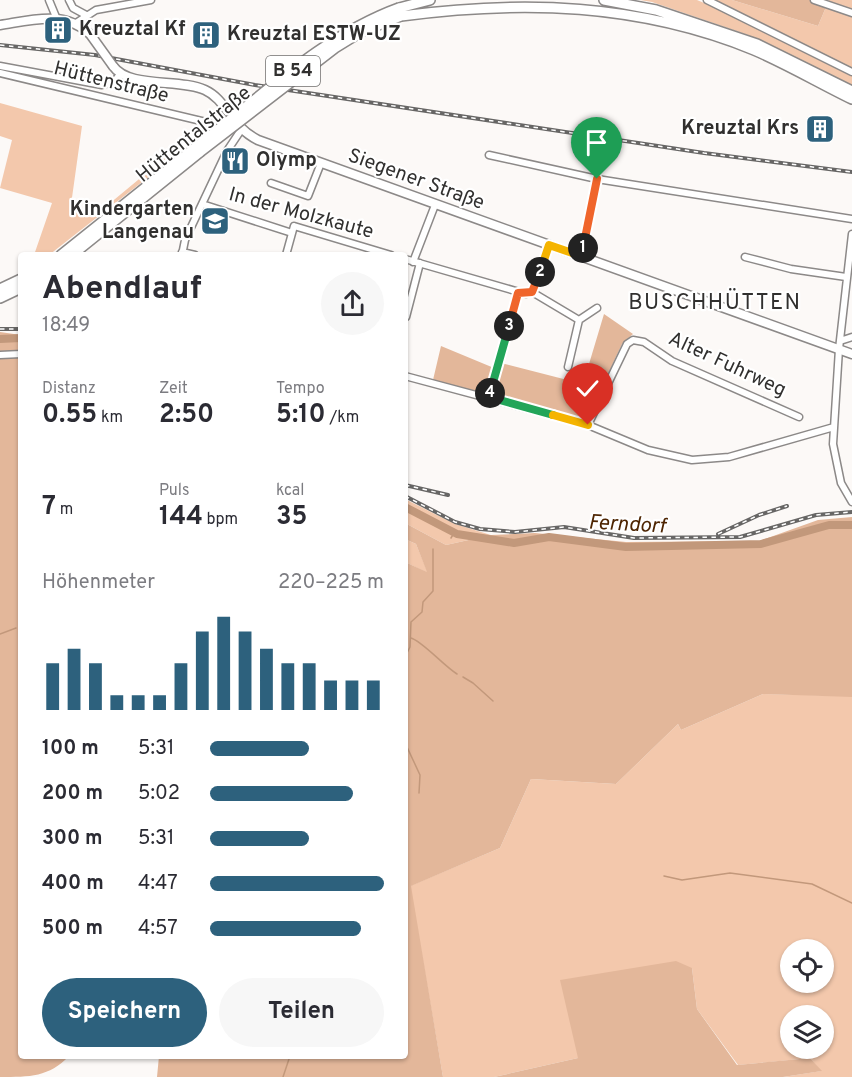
<!DOCTYPE html>
<html lang="de">
<head>
<meta charset="utf-8">
<style>
	body { margin:0; font-family:Overpass,sans-serif; background:#f7f7f7; color:#2b2b33; height:100vh; display:flex; flex-direction:column; font-size:22px; white-space:nowrap }
	* { box-sizing:border-box; margin:0 }
	p { font-size:20px; color:#7c7c81 }
	.icon { flex:none; width:33px; height:33px; fill:none; stroke:currentColor; stroke-width:2; stroke-linecap:round; stroke-linejoin:round }
	.map { position:relative; flex:1; overflow:hidden }
	.sheet { position:absolute; left:18px; top:252px; width:390px; height:807px; display:flex; flex-direction:column; background:#fff; border-radius:6px; box-shadow:0 2px 4px #0004 }
	.sheet>* { flex:none }
	.tools { position:absolute; left:780px; top:939px; display:grid; gap:12px }
	.tools a { display:grid; place-items:center; width:54px; height:54px; border-radius:50%; background:#fff; box-shadow:0 2px 4px #0004; font-size:30px }
	.pin { position:absolute; display:grid; place-items:center; width:51px; height:51px; color:#fff; margin:-62px -26px; border-radius:50% 50% 50% 0; rotate:-45deg; box-shadow:0 0 6px #0007 }
	.pin .icon { rotate:45deg }
	.km { position:absolute; width:30px; height:30px; margin:-15px; border-radius:50%; background:#222; color:#fff; font-size:16px; line-height:30px; text-align:center }
	.round { display:grid; place-items:center; flex:none; width:63px; height:63px; border-radius:32px; background:#f7f7f7 }
	.summary { display:flex; align-items:center; justify-content:space-between; height:102px; padding:0 24px }
	h1 { font-size:33px; font-weight:700; line-height:45px }
	.figures { display:grid; grid-template-columns:repeat(3,1fr); gap:9px; height:102px; padding:6px 24px }
	.figures div { display:grid; align-content:center }
	.figures b { font-size:26px; font-weight:700 }
	.figures small { font-size:16px; font-weight:400 }
	.figures p { font-size:16px }
	.chart { height:168px; padding:12px 24px }
	.chart p { display:flex; justify-content:space-between }
	.chart svg { width:100%; height:108px; margin-top:6px; stroke:#2d617d; stroke-width:6 }
	.cta { display:flex; gap:12px; margin-top:auto; padding:12px 24px }
	.cta a { flex:1; height:69px; border-radius:36px; background:#2d617d; color:#fff; font-size:24px; font-weight:700; line-height:69px; text-align:center }
	.cta a+a { background:#f7f7f7; color:#2b2b33 }
	ul { padding:0 24px; list-style:none; font-size:20px }
	li { display:grid; grid-template-columns:96px 72px 1fr; align-items:center; height:45px }
	li i { height:15px; border-radius:8px; background:#2d617d }
	.map>svg:first-child { display:block }
	.green { fill:#f3c8ac; fill-rule:evenodd }
	.forest { fill:#e3b79a }
	.lines { fill:none; stroke-linecap:round; stroke-linejoin:round }
	.stream { stroke:#c2987b; stroke-width:1.5 }
	.river { stroke:#c2987b; stroke-width:8 }
	.minor-casing { stroke:#8c8988; stroke-width:9 }
	.major-casing { stroke:#8c8988; stroke-width:11 }
	.highway-casing { stroke:#8c8988; stroke-width:12 }
	.minor { stroke:#fff; stroke-width:6 }
	.major { stroke:#fff; stroke-width:8 }
	.highway { stroke:#fff; stroke-width:9 }
	.rail-casing { stroke:#676665; stroke-width:4 }
	.rail { stroke:#fff; stroke-width:1.5; stroke-dasharray:4.5; stroke-linecap:butt }
	.major-bridge-casing { stroke:#8c8988; stroke-width:11; stroke-linecap:butt }
	.highway-bridge-casing { stroke:#8c8988; stroke-width:12; stroke-linecap:butt }
	.major-bridge { stroke:#fff; stroke-width:8 }
	.highway-bridge { stroke:#fff; stroke-width:9 }
	.split-1-casing { stroke:#fff; stroke-width:12 }
	.split-2-casing { stroke:#fff; stroke-width:12 }
	.split-3-casing { stroke:#fff; stroke-width:12 }
	.split-4-casing { stroke:#fff; stroke-width:12 }
	.split-5-casing { stroke:#fff; stroke-width:12 }
	.split-6-casing { stroke:#fff; stroke-width:12 }
	.split-1 { stroke:#f0652b; stroke-width:8 }
	.split-2 { stroke:#f5b400; stroke-width:8 }
	.split-3 { stroke:#f0652b; stroke-width:8 }
	.split-4 { stroke:#22a559; stroke-width:8 }
	.split-5 { stroke:#22a559; stroke-width:8 }
	.split-6 { stroke:#f5b400; stroke-width:8 }
	.labels { text-anchor:middle; dominant-baseline:central; stroke-width:4.5; stroke-linejoin:round; paint-order:stroke }
	.shield { fill:#fff; stroke:#6f6e6d; stroke-width:1.5 }
	.shield-label { font-size:18px; font-weight:bold; fill:#31302f }
	.poi-label { font-size:20px; font-weight:bold; fill:#31302f; stroke:#fff; text-anchor:start }
	.street-label { font-size:20px; fill:#31302f; stroke:#fff }
	.water-label { font-size:21px; font-style:italic; fill:#4e2502; stroke:#fff }
	.quarter-label { font-size:22px; letter-spacing:1.5px; fill:#31302f; stroke:#fff }
</style>
</head>
<body>
<div class="map">
<svg width="852" height="1077" viewBox="0 0 852 1077">
	<rect width="100%" height="100%" fill="#fcf9f7"/>
	<path class="green" d="M640 0H697L740 18 852 75V87L748 35 652 2Z
		M714 0H732L818 26 829 0H852V69Z
		M0 103 82 126 70 212 103 209 179 146H188L49 255H34L52 203 0 188 12 140 0 136Z
		M405 499 455 524 491 535 446 545 405 523Z
		M405 539 416 544 428 573 405 562Z
		M763 694 852 696V1077H783L821 1071 810 1058 738 1065 697 1009 692 968 578 1058 494 1077H443L410 886 500 848 531 779 616 784 678 724 681 730ZM790 950H824V982H790ZM790 1016H824V1048H790Z"/>
	<path class="forest" d="M732 0H815L826 7 818 26Z
		M604 314 633 334 622 344 589 414 581 419 433 380 441 346 494 368 497 362 583 384Z
		M0 332 21 335V1056H69C49 1077 30 1077 0 1077Z
		M852 517V697L763 694 681 730 678 724 616 784 531 779 500 848 411 886 443 1077H157L159 1056H405V562L427 572 416 544 405 539V523L446 545 491 535 535 533 626 542 759 541 818 520Z
		M676 961 692 968 697 1009 737 1065 810 1058 822 1071 783 1077H494L578 1058 560 980Z"/>
	<g class="lines">
		<path class="stream" d="M451 538 454 533
			M0 634 16 628
			M411 638C422 641 444 666 457 674
			M405 657 410 647 411 622 422 612 423 602 433 591V549
			M463 677 473 683 493 701
			M405 685V690
			M406 727 407 747 420 775 419 793
			M664 876 682 880 730 873 812 884 852 903
			M283 1077 290 1056"/>
		<path class="river" d="M0 339 21 338
			M405 507 457 534 514 543 549 537 626 547 761 544 829 525H852"/>
		<g class="minor-casing">
			<path id="minor" d="M49 0 56 17
				M69 0 73 8 86 15
				M707 0 852 72
				M814 0 852 13
				M76 23 96 10 151 0
				M0 66 102 85 114 82 120 74
				M0 73 214 124
				M489 155 597 179 852 219
				M271 183 308 196 321 163
				M202 204 292 233
				M852 234 839 349 833 444 841 483 852 502
				M182 252 195 255
				M182 255 185 240 227 151 241 130
				M286 255 294 226 391 255
				M581 256 597 179
				M745 257 791 269 846 277
				M405 259 526 294 534 288 549 245
				M413 262 435 205
				M532 292 579 320 568 367
				M406 317 420 263
				M579 320 597 308
				M840 341 852 337
				M0 355 21 354
				M405 376 588 425 648 450 692 460 729 457 834 427
				M490 397 518 293
				M588 425 627 344 633 340 644 342 672 361 799 417"/>
		</g>
		<g class="major-casing">
			<path id="major" d="M0 25C32 20 64 10 90 34
				M113 66C129 89 180 78 205 90 227 100 230 126 258 140L852 354"/>
		</g>
		<g class="highway-casing">
			<path id="highway" d="M604 0 656 10 757 44 852 91
				M399 8 430 0
				M401 16C522 0 639 3 754 50 787 64 819 83 852 99
				M61 255 196 147
				M72 255 200 152
				M0 289 21 279
				M0 298 21 288"/>
		</g>
		<use href="#minor" class="minor"/>
		<use href="#major" class="major"/>
		<use href="#highway" class="highway"/>
		<g class="rail-casing">
			<path id="rail" d="M0 45 95 55 255 85 704 153 852 172
				M0 329H21
				M405 485 448 495
				M405 496 455 522 480 529 515 532 564 527 634 538 740 537 816 515 852 512
				M718 534 759 515 787 506"/>
		</g>
		<use href="#rail" class="rail"/>
		<g class="major-bridge-casing">
			<path id="major-bridge" d="M90 34 113 66"/>
		</g>
		<g class="highway-bridge-casing">
			<path id="highway-bridge" d="M196 147C260 98 322 36 399 8
				M200 152 335 48 361 32 401 16"/>
		</g>
		<use href="#major-bridge" class="major-bridge"/>
		<use href="#highway-bridge" class="highway-bridge"/>
	</g>
	<g class="lines">
		<g class="split-1-casing">
			<path id="split-1" d="M583 248 597 179"/>
		</g>
		<g class="split-2-casing">
			<path id="split-2" d="M540 272 549 245 581 256 583 248"/>
		</g>
		<g class="split-3-casing">
			<path id="split-3" d="M509 326 518 293 532 292 540 272"/>
		</g>
		<g class="split-4-casing">
			<path id="split-4" d="M490 393 509 326"/>
		</g>
		<g class="split-5-casing">
			<path id="split-5" d="M490 393 489 397 553 415"/>
		</g>
		<g class="split-6-casing">
			<path id="split-6" d="M553 415 588 425"/>
		</g>
		<use href="#split-1" class="split-1"/>
		<use href="#split-2" class="split-2"/>
		<use href="#split-3" class="split-3"/>
		<use href="#split-4" class="split-4"/>
		<use href="#split-5" class="split-5"/>
		<use href="#split-6" class="split-6"/>
	</g>
	<defs>
		<g id="building-square" transform="scale(1.5)"><rect x="-9" y="-9" width="18" height="18" rx="4" fill="#2d617d" stroke="#fff"/><path d="M-4-6H4V6H1V3H-1V6H-4ZM-2.5-4.3h1.7v1.8h-1.7ZM.8-4.3h1.7v1.8H.8ZM-2.5-1h1.7V.8h-1.7ZM.8-1h1.7V.8H.8Z" fill="#fff"/></g>
		<g id="restaurant-square" transform="scale(1.5)"><rect x="-9" y="-9" width="18" height="18" rx="4" fill="#2d617d" stroke="#fff"/><path d="M-5-6h1v4h1v-4h1v4h1v-4h1v5L-1.5 .5V6h-2V.5L-5-1ZM5-6V6H3V1.5H1.5Q1.5-4 5-6Z" fill="#fff"/></g>
		<g id="school-square" transform="scale(1.5)"><rect x="-9" y="-9" width="18" height="18" rx="4" fill="#2d617d" stroke="#fff"/><path d="M0-5L7-2L0 1L-7-2ZM-4 1L0 2.5L4 1V4Q0 6-4 4Z" fill="#fff"/></g>
	</defs>
	<g fill-rule="evenodd">
		<use href="#building-square" x="58" y="30"/>
		<use href="#building-square" x="206" y="35"/>
		<use href="#building-square" x="820" y="129"/>
		<use href="#restaurant-square" x="235" y="161"/>
		<use href="#school-square" x="215" y="221"/>
	</g>
	<g class="labels">
		<rect class="shield" x="266" y="56" width="54" height="30" rx="4.5"/>
		<g class="shield-label">
			<text x="293" y="71">B 54</text>
		</g>
		<g class="poi-label">
			<text x="79" y="30">Kreuztal Kf</text>
			<text x="227" y="35">Kreuztal ESTW-UZ</text>
			<text x="799" y="129" text-anchor="end">Kreuztal Krs</text>
			<text x="256" y="161">Olymp</text>
			<text x="194" y="210" text-anchor="end">Kindergarten<tspan x="194" dy="23">Langenau</tspan></text>
		</g>
		<g class="street-label">
			<text transform="translate(111 83) rotate(14)">Hüttenstraße</text>
			<text transform="translate(194 135) rotate(-39)">Hüttentalstraße</text>
			<text transform="translate(416 180) rotate(20)">Siegener Straße</text>
			<text transform="translate(301 214) rotate(15)">In der Molzkaute</text>
			<text transform="translate(727 365) rotate(25)">Alter Fuhrweg</text>
		</g>
		<g class="water-label">
			<text transform="translate(627 525) rotate(3)">Ferndorf</text>
		</g>
		<g class="quarter-label">
			<text x="715" y="303">BUSCHHÜTTEN</text>
		</g>
	</g>
</svg>
<div class="tools">
<a><svg class="icon" aria-label="locate" viewBox="0 0 24 24"><circle cx="12" cy="12" r="6"/><path d="M12 2v4M12 18v4M2 12h4M18 12h4"/></svg></a>
<a><svg class="icon" aria-label="layers" viewBox="0 0 24 24"><path d="M12 4l9 5-9 5-9-5zM3 14l9 5 9-5"/></svg></a>
</div>
<div class="pin" style="left:597px;top:179px;background:#1e9e55"><svg class="icon" aria-label="arrive" viewBox="0 0 24 24"><path d="M6 21V4h12l-3 4 3 4H6"/></svg></div>
<div class="pin" style="left:588px;top:425px;background:#d93025"><svg class="icon" aria-label="check" viewBox="0 0 24 24"><path d="M5 12l5 5 9-10"/></svg></div>
<b class="km" style="left:583px;top:248px">1</b>
<b class="km" style="left:540px;top:272px">2</b>
<b class="km" style="left:509px;top:326px">3</b>
<b class="km" style="left:490px;top:393px">4</b>
<section class="sheet">
<div class="summary"><div><h1>Abendlauf</h1><p>18:49</p></div><a class="round"><svg class="icon" aria-label="share" viewBox="0 0 24 24"><path d="M12 15V3M7 8l5-5 5 5M5 13v7h14v-7"/></svg></a></div>
<div class="figures">
<div><p>Distanz</p><b>0.55<small> km</small></b></div>
<div><p>Zeit</p><b>2:50</b></div>
<div><p>Tempo</p><b>5:10<small> /km</small></b></div>
</div>
<div class="figures">
<div><b>7<small> m</small></b></div>
<div><p>Puls</p><b>144<small> bpm</small></b></div>
<div><p>kcal</p><b>35</b></div>
</div>
<div class="chart"><p><span>Höhenmeter</span>220–225 m</p>
<svg viewBox="0 0 160 44" preserveAspectRatio="none"><path d="M5 44V25M15 44V19M25 44V25M35 44V38M45 44V38M55 44V38M65 44V25M75 44V12M85 44V6M95 44V12M105 44V19M115 44V25M125 44V25M135 44V32M145 44V32M155 44V32"/></svg>
</div>
<ul>
<li><b>100 m</b>5:31<i style="width:57%"></i></li>
<li><b>200 m</b>5:02<i style="width:82%"></i></li>
<li><b>300 m</b>5:31<i style="width:57%"></i></li>
<li><b>400 m</b>4:47<i style="width:100%"></i></li>
<li><b>500 m</b>4:57<i style="width:87%"></i></li>
</ul>
<div class="cta"><a>Speichern</a><a>Teilen</a></div>
</section>
</div>
</body>
</html>
